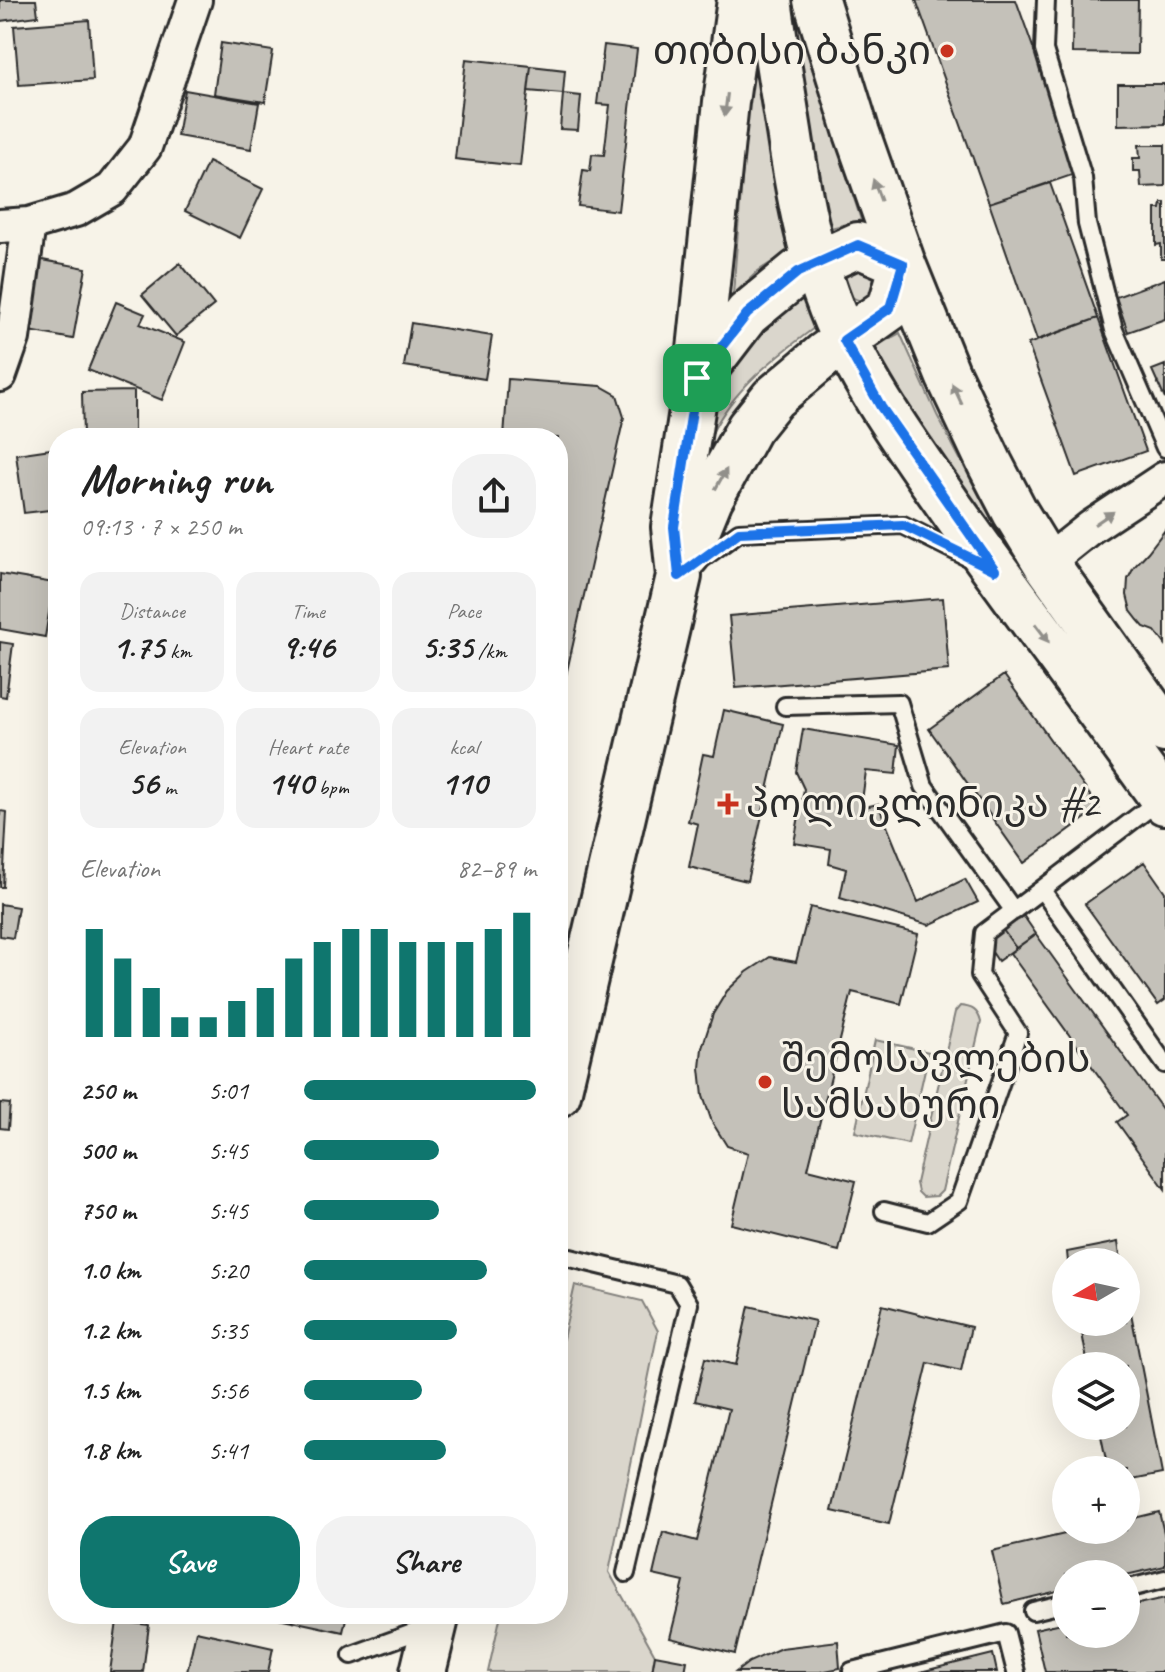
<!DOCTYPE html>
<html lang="en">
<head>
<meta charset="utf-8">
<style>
	body { margin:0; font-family:Caveat,"Noto Sans Georgian",sans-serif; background:#f2f2f2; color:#222; height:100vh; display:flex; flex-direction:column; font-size:30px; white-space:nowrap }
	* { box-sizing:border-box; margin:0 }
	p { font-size:26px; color:#767676 }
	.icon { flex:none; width:44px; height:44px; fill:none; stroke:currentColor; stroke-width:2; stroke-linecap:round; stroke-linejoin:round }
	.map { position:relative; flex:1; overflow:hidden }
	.side { position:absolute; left:48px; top:428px; width:520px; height:1196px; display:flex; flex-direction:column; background:#fff; border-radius:32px; box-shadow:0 8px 32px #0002 }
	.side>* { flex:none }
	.needle { width:52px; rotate:261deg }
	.fabs { position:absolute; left:1052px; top:1248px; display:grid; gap:16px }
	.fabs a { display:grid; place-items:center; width:88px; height:88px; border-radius:50%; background:#fff; box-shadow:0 8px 32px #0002; font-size:40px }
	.pin { position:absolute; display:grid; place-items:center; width:68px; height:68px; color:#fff; margin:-34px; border-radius:16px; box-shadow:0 4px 12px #0006 }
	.round { display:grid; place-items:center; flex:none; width:84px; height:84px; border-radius:32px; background:#f2f2f2 }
	.headline { display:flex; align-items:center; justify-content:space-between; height:136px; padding:0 32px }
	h1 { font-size:44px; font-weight:800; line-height:60px }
	.metrics { display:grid; grid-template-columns:repeat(3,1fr); gap:12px; height:136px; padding:8px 32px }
	.metrics div { display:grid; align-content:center; border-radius:20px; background:#f2f2f2; text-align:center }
	.metrics b { font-size:34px; font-weight:800 }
	.metrics small { font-size:22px; font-weight:400 }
	.metrics p { font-size:22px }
	.chart { height:224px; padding:16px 32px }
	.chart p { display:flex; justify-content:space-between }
	.chart svg { width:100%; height:144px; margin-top:8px; stroke:#0f766e; stroke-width:6 }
	.primary-button { display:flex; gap:16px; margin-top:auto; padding:16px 32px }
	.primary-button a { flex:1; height:92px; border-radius:32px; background:#0f766e; color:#fff; font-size:32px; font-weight:800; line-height:92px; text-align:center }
	.primary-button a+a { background:#f2f2f2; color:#222 }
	ul { padding:0 32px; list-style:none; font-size:26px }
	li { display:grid; grid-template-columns:128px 96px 1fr; align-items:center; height:60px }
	li i { height:20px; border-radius:10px; background:#0f766e }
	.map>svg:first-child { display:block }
	.green { fill:#dad6cc; stroke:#82807c; stroke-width:2 }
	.building { fill:#c4c1b9; stroke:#2b2b2b; stroke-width:2 }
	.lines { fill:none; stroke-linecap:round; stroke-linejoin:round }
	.lane-casing { stroke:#2b2b2b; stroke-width:22 }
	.street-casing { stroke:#2b2b2b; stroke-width:38 }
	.primary-casing { stroke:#2b2b2b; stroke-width:50 }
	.lane { stroke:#f7f3e8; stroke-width:16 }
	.street { stroke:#f7f3e8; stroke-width:32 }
	.primary { stroke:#f7f3e8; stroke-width:44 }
	.oneway { fill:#918f8a }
	.route-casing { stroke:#fff; stroke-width:16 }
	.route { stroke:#1a73e8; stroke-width:10 }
	.poi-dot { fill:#c8321e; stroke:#f7f3e8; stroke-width:3 }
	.labels { text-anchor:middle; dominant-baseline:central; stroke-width:6; stroke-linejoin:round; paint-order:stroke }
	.poi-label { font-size:40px; fill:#2b2b2b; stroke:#f7f3e8; text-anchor:start }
</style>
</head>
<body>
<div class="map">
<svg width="1165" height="1672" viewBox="0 0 1165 1672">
	<rect width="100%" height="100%" fill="#f7f3e8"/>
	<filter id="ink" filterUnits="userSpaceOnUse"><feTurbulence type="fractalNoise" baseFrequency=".0125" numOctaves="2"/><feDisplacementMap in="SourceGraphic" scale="16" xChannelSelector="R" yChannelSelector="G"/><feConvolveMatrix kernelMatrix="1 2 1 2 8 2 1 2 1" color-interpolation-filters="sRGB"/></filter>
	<g filter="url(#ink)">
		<path class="green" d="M793 9 861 220 831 228 809 133 790 11Z
			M753 35 792 249 758 271 733 295Z
			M858 265 881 278 868 301C843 302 836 277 858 265Z
			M804 297 814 328C774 358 733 389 711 435L707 434C711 418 714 400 721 385 737 349 773 320 804 297Z
			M900 333 937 415 991 518 988 521 927 435 872 348Z
			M960 1006C972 1007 978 1010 981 1022L942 1191 937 1196 923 1197 918 1192 916 1183 955 1012Z
			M875 1040 929 1052 908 1144 855 1132Z
			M575 1285 642 1301 658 1331 609 1572 655 1655 652 1672H488L501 1614H558V1361Z"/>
		<path class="building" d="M0 0H36L38 16 0 21Z
			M916 0H1016L1078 173 989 203Z
			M1073 0H1138L1137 54 1072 53Z
			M89 20 93 80 19 85 14 26Z
			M221 43 273 51 265 102 214 94Z
			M604 45 637 49 618 211 578 206 583 170 590 171 592 154 604 155 610 105 597 104Z
			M466 59 531 66 520 166 455 159Z
			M531 66 565 70 563 94 528 91Z
			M1118 84H1165V124L1118 125Z
			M185 90 259 103 251 149 177 136Z
			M563 94 581 96 578 130 560 129Z
			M1139 145H1165V186L1141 187 1140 171H1133V158H1140Z
			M208 162 263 189 240 238 185 211Z
			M1050 183 1098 318 1037 340 989 203Z
			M1162 203H1165V259H1161V244L1156 245V209H1161Z
			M37 259 86 268 73 339 24 330Z
			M180 263 214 305 176 336 142 295Z
			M1165 279V319L1128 332 1116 297Z
			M116 302 145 314 140 324 185 342 162 400 88 370Z
			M1098 318 1146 451 1076 476 1028 344Z
			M411 323 492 336 485 379 404 366Z
			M1165 365V399L1152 370Z
			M508 379 601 386 617 395 624 417 558 711V438L504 437Z
			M134 391V438H83L82 392Z
			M58 448V509L24 513 16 454Z
			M1165 530V644L1155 631 1144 627 1138 620 1131 611 1127 595 1128 579 1134 567 1148 552Z
			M0 574 54 583 45 637 0 629Z
			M943 598 949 670 736 688 729 616Z
			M0 642 13 644 6 697 0 696Z
			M1004 675 1099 808 1024 863 929 729Z
			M724 710 783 724 747 881 689 867 698 824 688 821 696 787 703 754 714 756Z
			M803 729 899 745 896 774 866 771 861 808 878 804 918 902 965 879 978 902 929 925 840 898 846 869 829 864 831 849 794 843 804 789 796 772Z
			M0 811 7 812 3 887H0Z
			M1144 862 1165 892V1000L1158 1005 1085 904Z
			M0 904 18 907 13 938 0 936Z
			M810 907 918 934 901 1004 852 992 808 1169 856 1181 839 1251 731 1224 748 1153 727 1146 712 1122 703 1096 700 1068 702 1048 713 1014 727 991 747 972 770 957 796 962Z
			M1023 915 1036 934 1016 948 1003 930Z
			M1003 930 1016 948 998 961 992 952 993 938Z
			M1036 934 1165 1113V1189L1117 1122 1127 1115 1010 953Z
			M0 1103 10 1104 8 1129 0 1128Z
			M1118 1242 1121 1262H1068L1067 1252Z
			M1126 1287 1162 1474 1126 1481V1470H1108L1099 1426H1126V1366H1088L1080 1322H1126Z
			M882 1305 971 1327 961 1371 928 1363 889 1524 832 1511Z
			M749 1306 815 1321 735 1654 670 1638 684 1582 653 1575 663 1532 697 1541 729 1409 695 1401 705 1358 736 1365Z
			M1159 1512 1165 1537V1566L1126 1575 1066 1574V1589L1004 1604 992 1551 1082 1530H1126V1520Z
			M1165 1598V1672H1045L1035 1629 1066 1622V1634H1126V1607Z
			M260 1614H347L343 1632Z
			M117 1621 149 1625 143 1672H110Z
			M196 1631 273 1648 268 1672H187Z
			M838 1641 840 1668 820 1672H736L749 1662 781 1648Z
			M993 1654 997 1672H920Z
			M655 1655 687 1661 685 1672H652Z"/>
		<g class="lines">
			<g class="lane-casing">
				<path id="lane" d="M1046 0 1044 50 1083 178 1087 224 1114 330 1165 448
					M696 563 739 532 903 525 971 559
					M785 706 899 703 924 786 1014 911
					M1042 890 1165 1064
					M884 1211 928 1222 959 1201 1018 1033 980 975 984 933 1161 799
					M558 1255 677 1284 689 1304 626 1573
					M1126 1589 1165 1579
					M1033 1611 1066 1603
					M352 1655 429 1627
					M852 1671 1006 1633 1016 1672"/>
			</g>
			<g class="street-casing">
				<path id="street" d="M0 226 29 224 76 210 112 189 145 147 195 0
					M0 375 13 338 29 224
					M1046 563 1091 527 1165 478"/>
			</g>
			<g class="primary-casing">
				<path id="primary" d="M769 0C775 44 782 88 789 131 798 191 809 252 831 308 859 379 904 441 948 504 1019 605 1094 702 1165 802
					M816 0 857 133 903 264 948 375 990 464 1015 512 1046 563 1165 730
					M698 378 747 314 798 272 858 245 903 264
					M687 555 710 499 749 428 773 398 824 355 890 308 903 264
					M558 1094 679 576 674 527 697 378 726 102 740 0
					M423 1672 437 1614"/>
			</g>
			<use href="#lane" class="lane"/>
			<use href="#street" class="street"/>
			<use href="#primary" class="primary"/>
		</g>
		<defs><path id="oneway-solid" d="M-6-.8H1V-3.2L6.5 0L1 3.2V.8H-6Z" transform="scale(2)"/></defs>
		<g class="oneway">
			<use href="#oneway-solid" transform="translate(726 105) rotate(97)"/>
			<use href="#oneway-solid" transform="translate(877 190) rotate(-110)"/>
			<use href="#oneway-solid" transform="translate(957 394) rotate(-115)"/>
			<use href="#oneway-solid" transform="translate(721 479) rotate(-61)"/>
			<use href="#oneway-solid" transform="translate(1104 518) rotate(-34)"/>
			<use href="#oneway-solid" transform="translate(1042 633) rotate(53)"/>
		</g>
	</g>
	<g class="lines" filter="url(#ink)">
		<g class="route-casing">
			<path id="route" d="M858 245 903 264 890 308 844 340 881 407 995 570 903 525 739 532 679 576 674 527 697 378 747 314 798 272Z"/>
		</g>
		<use href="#route" class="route"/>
	</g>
	<g class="poi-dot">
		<circle cx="947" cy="51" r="8"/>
		<path d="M724 792h8v8h8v8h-8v8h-8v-8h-8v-8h8z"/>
		<circle cx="765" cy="1082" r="8"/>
	</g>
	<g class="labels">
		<g class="poi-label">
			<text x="931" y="51" text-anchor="end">თიბისი ბანკი</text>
			<text x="746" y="804">პოლიკლინიკა #2</text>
			<text x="781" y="1059">შემოსავლების<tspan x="781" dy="46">სამსახური</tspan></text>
		</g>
	</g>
</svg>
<div class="fabs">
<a><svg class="needle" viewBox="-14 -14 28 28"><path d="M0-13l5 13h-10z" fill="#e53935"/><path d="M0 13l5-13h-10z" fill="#767676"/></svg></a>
<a><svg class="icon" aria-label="layers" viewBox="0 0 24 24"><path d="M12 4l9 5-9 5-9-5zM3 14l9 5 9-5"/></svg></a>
<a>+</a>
<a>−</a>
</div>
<div class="pin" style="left:697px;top:378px;background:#1e9e55"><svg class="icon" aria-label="arrive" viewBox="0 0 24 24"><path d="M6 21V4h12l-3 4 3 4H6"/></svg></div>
<section class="side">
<div class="headline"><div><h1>Morning run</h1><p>09:13 · 7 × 250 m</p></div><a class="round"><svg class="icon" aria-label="share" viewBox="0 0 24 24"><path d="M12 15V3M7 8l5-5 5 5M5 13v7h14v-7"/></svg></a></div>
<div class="metrics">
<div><p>Distance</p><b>1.75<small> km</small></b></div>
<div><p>Time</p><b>9:46</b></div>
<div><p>Pace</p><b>5:35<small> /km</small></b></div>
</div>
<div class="metrics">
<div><p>Elevation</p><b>56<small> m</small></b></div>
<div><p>Heart rate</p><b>140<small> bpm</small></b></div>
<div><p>kcal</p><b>110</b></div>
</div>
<div class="chart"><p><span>Elevation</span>82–89 m</p>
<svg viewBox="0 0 160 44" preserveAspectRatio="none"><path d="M5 44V11M15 44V20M25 44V29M35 44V38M45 44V38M55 44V33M65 44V29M75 44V20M85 44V15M95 44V11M105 44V11M115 44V15M125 44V15M135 44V15M145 44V11M155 44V6"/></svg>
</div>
<ul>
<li><b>250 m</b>5:01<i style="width:100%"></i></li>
<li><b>500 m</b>5:45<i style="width:58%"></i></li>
<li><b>750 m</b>5:45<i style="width:58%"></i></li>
<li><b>1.0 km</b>5:20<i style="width:79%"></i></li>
<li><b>1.2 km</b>5:35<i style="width:66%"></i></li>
<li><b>1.5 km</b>5:56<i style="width:51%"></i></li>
<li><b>1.8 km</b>5:41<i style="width:61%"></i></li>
</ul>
<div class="primary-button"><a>Save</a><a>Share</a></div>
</section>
</div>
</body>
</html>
